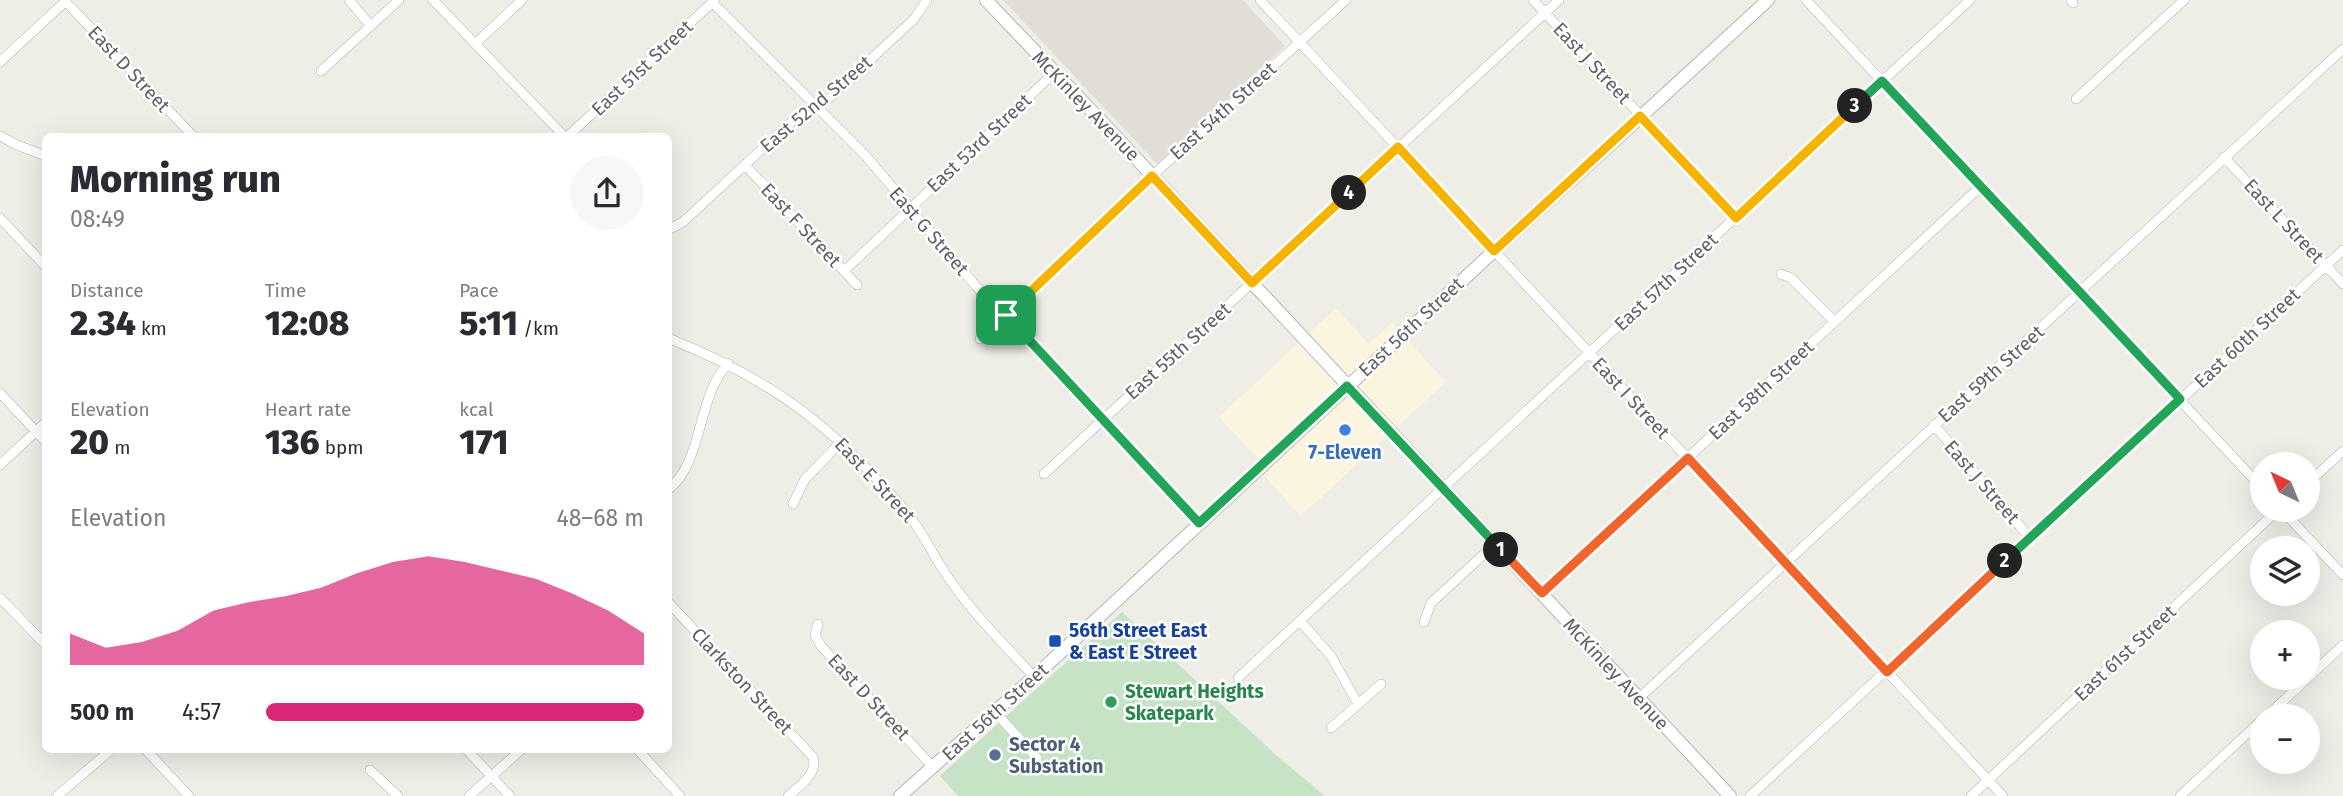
<!DOCTYPE html>
<html lang="en">
<head>
<meta charset="utf-8">
<style>
	body { margin:0; font-family:"Fira Sans",sans-serif; background:#f7f7f7; color:#2b2b33; height:100vh; display:flex; flex-direction:column; font-size:26px; white-space:nowrap }
	* { box-sizing:border-box; margin:0 }
	p { font-size:23px; color:#7c7c81 }
	.icon { flex:none; width:38px; height:38px; fill:none; stroke:currentColor; stroke-width:2; stroke-linecap:round; stroke-linejoin:round }
	.map { position:relative; flex:1; overflow:hidden }
	.sheet { position:absolute; left:42px; top:133px; width:630px; height:620px; display:flex; flex-direction:column; background:#fff; border-radius:10px; box-shadow:0 7px 28px #0002 }
	.sheet>* { flex:none }
	.needle { width:46px; rotate:317deg }
	.controls { position:absolute; left:2250px; top:452px; display:grid; gap:14px }
	.controls a { display:grid; place-items:center; width:70px; height:70px; border-radius:50%; background:#fff; box-shadow:0 7px 28px #0002; font-size:35px }
	.pin { position:absolute; display:grid; place-items:center; width:60px; height:60px; color:#fff; margin:-30px; border-radius:14px; box-shadow:0 4px 10px #0006 }
	.km { position:absolute; width:35px; height:35px; margin:-18px; border-radius:50%; background:#222; color:#fff; font-size:19px; line-height:35px; text-align:center }
	.round { display:grid; place-items:center; flex:none; width:74px; height:74px; border-radius:37px; background:#f7f7f7 }
	.overview { display:flex; align-items:center; justify-content:space-between; height:119px; padding:0 28px }
	h1 { font-size:38px; font-weight:800; line-height:52px }
	.figures { display:grid; grid-template-columns:repeat(3,1fr); gap:10px; height:119px; padding:7px 28px }
	.figures div { display:grid; align-content:center }
	.figures b { font-size:35px; font-weight:800 }
	.figures small { font-size:19px; font-weight:400 }
	.figures p { font-size:19px }
	.chart { height:196px; padding:14px 28px }
	.chart p { display:flex; justify-content:space-between }
	.chart svg { width:100%; height:126px; margin-top:7px; fill:#db2777; opacity:.7 }
	ul { padding:0 28px; list-style:none; font-size:23px }
	li { display:grid; grid-template-columns:112px 84px 1fr; align-items:center; height:52px }
	li i { height:18px; border-radius:9px; background:#db2777 }
	.map>svg:first-child { display:block }
	.commercial { fill:#fbf4df }
	.education { fill:#e1ded8 }
	.green { fill:#c6e3c6 }
	.lines { fill:none; stroke-linecap:round; stroke-linejoin:round }
	.street-casing { stroke:#b3b6b9; stroke-width:10 }
	.secondary-casing { stroke:#b3b5b9; stroke-width:14 }
	.street { stroke:#fff; stroke-width:9 }
	.secondary { stroke:#fff; stroke-width:12 }
	.split-1-casing { stroke:#fff; stroke-width:14 }
	.split-2-casing { stroke:#fff; stroke-width:14 }
	.split-3-casing { stroke:#fff; stroke-width:14 }
	.split-4-casing { stroke:#fff; stroke-width:14 }
	.split-5-casing { stroke:#fff; stroke-width:14 }
	.split-1 { stroke:#22a559; stroke-width:9 }
	.split-2 { stroke:#f0652b; stroke-width:9 }
	.split-3 { stroke:#22a559; stroke-width:9 }
	.split-4 { stroke:#f5b400; stroke-width:9 }
	.split-5 { stroke:#f5b400; stroke-width:9 }
	.shop-dot { fill:#3f7fe0; stroke:#fff; stroke-width:2.5 }
	.transit-dot { fill:#1a4fb4; stroke:#fff; stroke-width:2.5 }
	.leisure-dot { fill:#2e9e5b; stroke:#fff; stroke-width:2.5 }
	.service-dot { fill:#5c6f8a; stroke:#fff; stroke-width:2.5 }
	.labels { text-anchor:middle; dominant-baseline:central; stroke-width:5; stroke-linejoin:round; paint-order:stroke }
	.street-label { font-size:19px; fill:#5e6165; stroke:#fff }
	.shop-label { font-size:19px; font-weight:bold; fill:#366cbe; stroke:#fff }
	.transit-label { font-size:19px; font-weight:bold; fill:#164399; stroke:#fff; text-anchor:start }
	.leisure-label { font-size:19px; font-weight:bold; fill:#27864d; stroke:#fff; text-anchor:start }
	.service-label { font-size:19px; font-weight:bold; fill:#4e5e75; stroke:#fff; text-anchor:start }
</style>
</head>
<body>
<div class="map">
<svg width="2343" height="796" viewBox="0 0 2343 796">
	<rect width="100%" height="100%" fill="#eeede6"/>
	<path class="commercial" d="M1336 308 1369 344 1392 323 1446 382 1301 516 1265 477 1270 471 1219 417Z"/>
	<path class="education" d="M1003 0H1243L1285 46 1157 164Z"/>
	<path class="green" d="M1122 612 1277 756 1325 796H958L940 776Z"/>
	<g class="lines">
		<g class="street-casing">
			<path id="street" d="M349 0 371 26
				M433 0 564 136
				M1260 0 2003 796
				M1533 0 1736 218
				M1806 0 2263 489
				M2071 0 2073 3
				M66 2 193 136
				M713 3 865 155 976 286 1199 523
				M475 44 522 0
				M0 62 67 0
				M321 71 399 0
				M2076 99 2184 0
				M0 136 17 145 46 156
				M568 136 715 0
				M2224 157 2343 284
				M745 165 857 285
				M0 218 46 267
				M668 230 683 222 800 114 826 101 914 19 927 0
				M844 271 1054 73
				M1781 274 1791 278 1835 322
				M668 338C773 380 830 424 904 509 923 531 933 557 950 580 974 615 1006 646 1034 677
				M980 339 1152 176 1346 0
				M0 393 46 442
				M1934 425 2030 538
				M0 465 46 422
				M1044 474 1559 0
				M2308 483 2343 451
				M668 490C704 461 696 399 728 363
				M793 504 805 479 841 442
				M2281 509 2343 575
				M1542 593 1980 187
				M0 598 46 645
				M668 602 813 757C818 775 799 786 788 796
				M1300 621 1331 656 1358 704
				M1424 622 1431 603 1495 544
				M818 624 815 635 821 646 933 767
				M1238 678 1970 0
				M1638 699 2343 49
				M995 712 1037 758
				M2267 716 2343 645
				M1331 728 1381 684
				M145 749 189 796
				M466 749 510 796
				M637 749 680 796
				M370 770 398 796
				M57 796 112 749
				M469 796 522 749
				M1750 796 2343 250
				M1971 796 2279 509
				M2180 796 2263 719"/>
		</g>
		<g class="secondary-casing">
			<path id="secondary" d="M986 0 1106 126 1730 796
				M900 796 1034 677 1494 251 1768 0"/>
		</g>
		<use href="#street" class="street"/>
		<use href="#secondary" class="secondary"/>
	</g>
	<g class="lines">
		<g class="split-1-casing">
			<path id="split-1" d="M1006 315 1199 523 1347 386 1501 550"/>
		</g>
		<g class="split-2-casing">
			<path id="split-2" d="M1501 550 1542 593 1688 458 1887 672 2005 561"/>
		</g>
		<g class="split-3-casing">
			<path id="split-3" d="M1855 106 1882 81 2180 399 2005 561"/>
		</g>
		<g class="split-4-casing">
			<path id="split-4" d="M1349 193 1398 147 1494 251 1640 116 1736 218 1855 106"/>
		</g>
		<g class="split-5-casing">
			<path id="split-5" d="M1006 315 1152 176 1252 283 1349 193"/>
		</g>
		<use href="#split-1" class="split-1"/>
		<use href="#split-2" class="split-2"/>
		<use href="#split-3" class="split-3"/>
		<use href="#split-4" class="split-4"/>
		<use href="#split-5" class="split-5"/>
	</g>
	<circle class="shop-dot" cx="1345" cy="430" r="7"/>
	<rect class="transit-dot" x="1048" y="634" width="14" height="14" rx="3.5"/>
	<circle class="leisure-dot" cx="1111" cy="702" r="7"/>
	<circle class="service-dot" cx="995" cy="755" r="7"/>
	<g class="labels">
		<g class="street-label">
			<text transform="translate(1592 63) rotate(47)">East J Street</text>
			<text transform="translate(642 68) rotate(-43)">East 51st Street</text>
			<text transform="translate(129 69) rotate(47)">East D Street</text>
			<text transform="translate(816 104) rotate(-40)">East 52nd Street</text>
			<text transform="translate(1086 106) rotate(46)">McKinley Avenue</text>
			<text transform="translate(1223 111) rotate(-42)">East 54th Street</text>
			<text transform="translate(979 143) rotate(-43)">East 53rd Street</text>
			<text transform="translate(2284 221) rotate(47)">East L Street</text>
			<text transform="translate(801 225) rotate(47)">East F Street</text>
			<text transform="translate(929 231) rotate(49)">East G Street</text>
			<text transform="translate(1666 282) rotate(-43)">East 57th Street</text>
			<text transform="translate(1411 327) rotate(-43)">East 56th Street</text>
			<text transform="translate(2247 338) rotate(-43)">East 60th Street</text>
			<text transform="translate(1178 351) rotate(-42)">East 55th Street</text>
			<text transform="translate(1991 374) rotate(-42)">East 59th Street</text>
			<text transform="translate(1761 390) rotate(-43)">East 58th Street</text>
			<text transform="translate(1631 398) rotate(47)">East I Street</text>
			<text transform="translate(875 480) rotate(47)">East E Street</text>
			<text transform="translate(1982 482) rotate(49)">East J Street</text>
			<text transform="translate(2125 653) rotate(-43)">East 61st Street</text>
			<text transform="translate(1616 674) rotate(47)">McKinley Avenue</text>
			<text transform="translate(742 681) rotate(47)">Clarkston Street</text>
			<text transform="translate(869 697) rotate(47)">East D Street</text>
			<text transform="translate(995 712) rotate(-42)">East 56th Street</text>
		</g>
		<g class="shop-label">
			<text x="1345" y="452">7-Eleven</text>
		</g>
		<g class="transit-label">
			<text x="1069" y="630">56th Street East<tspan x="1069" dy="22">&amp; East E Street</tspan></text>
		</g>
		<g class="leisure-label">
			<text x="1125" y="691">Stewart Heights<tspan x="1125" dy="22">Skatepark</tspan></text>
		</g>
		<g class="service-label">
			<text x="1009" y="744">Sector 4<tspan x="1009" dy="22">Substation</tspan></text>
		</g>
	</g>
</svg>
<div class="controls">
<a><svg class="needle" viewBox="-14 -14 28 28"><path d="M0-13l5 13h-10z" fill="#e53935"/><path d="M0 13l5-13h-10z" fill="#7c7c81"/></svg></a>
<a><svg class="icon" aria-label="layers" viewBox="0 0 24 24"><path d="M12 4l9 5-9 5-9-5zM3 14l9 5 9-5"/></svg></a>
<a>+</a>
<a>−</a>
</div>
<div class="pin" style="left:1006px;top:315px;background:#1e9e55"><svg class="icon" aria-label="arrive" viewBox="0 0 24 24"><path d="M6 21V4h12l-3 4 3 4H6"/></svg></div>
<b class="km" style="left:1501px;top:550px">1</b>
<b class="km" style="left:2005px;top:561px">2</b>
<b class="km" style="left:1855px;top:106px">3</b>
<b class="km" style="left:1349px;top:193px">4</b>
<section class="sheet">
<div class="overview"><div><h1>Morning run</h1><p>08:49</p></div><a class="round"><svg class="icon" aria-label="share" viewBox="0 0 24 24"><path d="M12 15V3M7 8l5-5 5 5M5 13v7h14v-7"/></svg></a></div>
<div class="figures">
<div><p>Distance</p><b>2.34<small> km</small></b></div>
<div><p>Time</p><b>12:08</b></div>
<div><p>Pace</p><b>5:11<small> /km</small></b></div>
</div>
<div class="figures">
<div><p>Elevation</p><b>20<small> m</small></b></div>
<div><p>Heart rate</p><b>136<small> bpm</small></b></div>
<div><p>kcal</p><b>171</b></div>
</div>
<div class="chart"><p><span>Elevation</span>48–68 m</p>
<svg viewBox="0 0 160 44" preserveAspectRatio="none"><path d="M0 44V33L10 38L20 36L30 32L40 25L50 22L60 20L70 17L80 12L90 8L100 6L110 8L120 11L130 14L140 19L150 25L160 33V44z"/></svg>
</div>
<ul>
<li><b>500 m</b>4:57<i style="width:100%"></i></li>
</ul>
</section>
</div>
</body>
</html>
